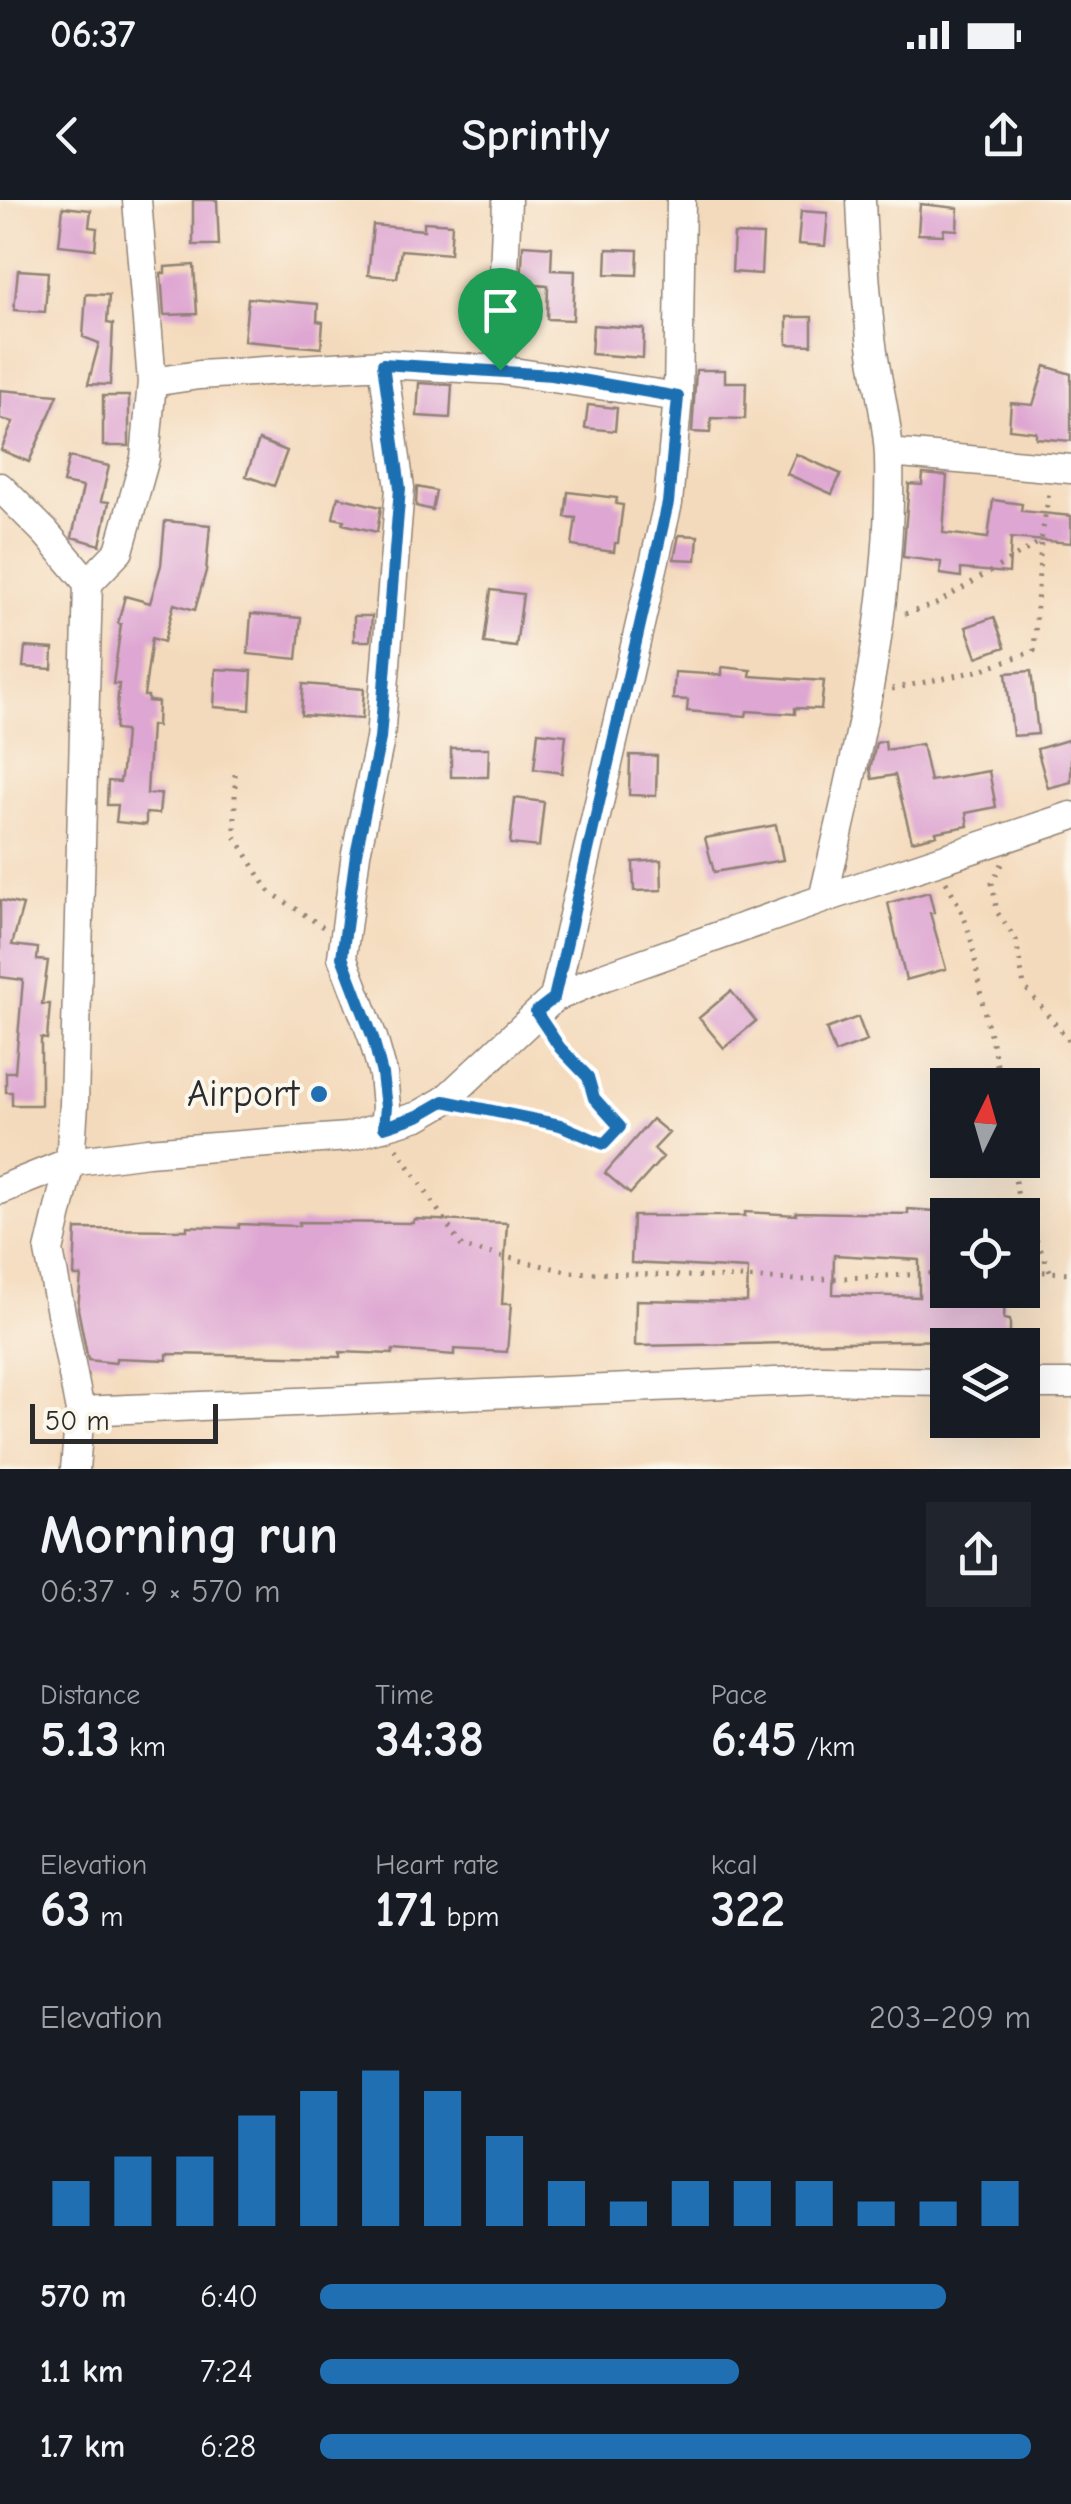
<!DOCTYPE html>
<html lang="en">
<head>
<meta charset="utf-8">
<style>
	body { margin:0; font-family:"Comic Neue",sans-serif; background:#20242c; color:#f1f3f6; height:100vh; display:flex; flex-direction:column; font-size:38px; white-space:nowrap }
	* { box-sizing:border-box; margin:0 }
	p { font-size:32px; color:#9ea1a6 }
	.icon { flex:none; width:55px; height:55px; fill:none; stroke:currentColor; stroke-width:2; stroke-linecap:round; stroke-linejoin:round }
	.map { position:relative; height:1269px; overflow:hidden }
	.panel { display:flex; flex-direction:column; background:#171b24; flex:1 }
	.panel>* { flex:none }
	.needle { width:65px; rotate:5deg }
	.buttons { position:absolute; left:930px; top:868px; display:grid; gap:20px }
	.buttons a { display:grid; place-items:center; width:110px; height:110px; border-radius:0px; background:#171b24; box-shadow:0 10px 40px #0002; font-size:50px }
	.scale { position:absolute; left:30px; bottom:25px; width:188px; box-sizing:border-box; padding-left:10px; border:5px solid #2b2b2b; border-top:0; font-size:28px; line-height:35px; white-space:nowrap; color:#2b2b2b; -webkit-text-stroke:8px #fbf7ec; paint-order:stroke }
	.pin { position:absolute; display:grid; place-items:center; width:85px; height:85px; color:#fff; margin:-102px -42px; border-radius:50% 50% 50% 0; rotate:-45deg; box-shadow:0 0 10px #0007 }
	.pin .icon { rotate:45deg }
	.round { display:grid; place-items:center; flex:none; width:105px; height:105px; border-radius:0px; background:#20242c }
	.headline { display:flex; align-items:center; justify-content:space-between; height:170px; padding:0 40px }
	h1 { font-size:55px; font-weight:700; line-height:75px }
	.stats { display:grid; grid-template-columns:repeat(3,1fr); gap:15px; height:170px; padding:10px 40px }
	.stats div { display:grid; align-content:center }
	.stats b { font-size:50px; font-weight:700 }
	.stats small { font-size:28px; font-weight:400 }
	.stats p { font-size:28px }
	.chart { height:280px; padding:20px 40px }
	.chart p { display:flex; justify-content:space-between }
	.chart svg { width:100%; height:180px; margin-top:10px; stroke:#1f6fb2; stroke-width:6 }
	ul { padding:0 40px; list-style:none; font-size:32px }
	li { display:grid; grid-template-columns:160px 120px 1fr; align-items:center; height:75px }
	li i { height:25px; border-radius:12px; background:#1f6fb2 }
	.status { display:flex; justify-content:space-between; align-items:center; height:70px; padding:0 50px; background:#171b24; direction:ltr }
	.status svg { height:28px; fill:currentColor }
	header { display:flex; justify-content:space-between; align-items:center; height:130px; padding:0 40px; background:#171b24; font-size:45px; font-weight:700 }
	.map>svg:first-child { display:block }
	.building { fill:#dea6d2; fill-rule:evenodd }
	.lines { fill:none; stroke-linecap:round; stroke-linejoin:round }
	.minor-casing { stroke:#908274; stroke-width:31 }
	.path { stroke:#908274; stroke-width:5; stroke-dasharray:2.5 8; stroke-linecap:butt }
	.minor { stroke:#fff; stroke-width:28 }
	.route-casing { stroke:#fff; stroke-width:20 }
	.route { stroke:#1f6fb2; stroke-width:12 }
	.poi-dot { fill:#1f6fb2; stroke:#fbf7ec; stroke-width:4 }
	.labels { text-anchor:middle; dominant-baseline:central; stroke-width:8; stroke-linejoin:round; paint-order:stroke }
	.poi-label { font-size:38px; fill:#2b2b2b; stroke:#fbf7ec; text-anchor:end }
</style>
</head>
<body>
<div class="status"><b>06:37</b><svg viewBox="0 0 49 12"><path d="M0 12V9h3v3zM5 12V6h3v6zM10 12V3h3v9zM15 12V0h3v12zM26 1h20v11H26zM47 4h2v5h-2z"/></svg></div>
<header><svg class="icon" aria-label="back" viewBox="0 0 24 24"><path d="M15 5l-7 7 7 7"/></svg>Sprintly<svg class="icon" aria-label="share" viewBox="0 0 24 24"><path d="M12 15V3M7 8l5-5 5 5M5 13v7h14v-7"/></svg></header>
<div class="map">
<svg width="1071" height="1269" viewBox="0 0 1071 1269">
	<rect width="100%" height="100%" fill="#fbf7ec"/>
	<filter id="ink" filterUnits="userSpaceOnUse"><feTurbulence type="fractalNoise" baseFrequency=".01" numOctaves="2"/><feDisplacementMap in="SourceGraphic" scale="20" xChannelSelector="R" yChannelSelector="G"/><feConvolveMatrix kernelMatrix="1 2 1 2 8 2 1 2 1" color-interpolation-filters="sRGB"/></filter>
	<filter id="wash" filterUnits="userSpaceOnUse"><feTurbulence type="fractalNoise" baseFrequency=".0048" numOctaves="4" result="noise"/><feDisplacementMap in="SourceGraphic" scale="40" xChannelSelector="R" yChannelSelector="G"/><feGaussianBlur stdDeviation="2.25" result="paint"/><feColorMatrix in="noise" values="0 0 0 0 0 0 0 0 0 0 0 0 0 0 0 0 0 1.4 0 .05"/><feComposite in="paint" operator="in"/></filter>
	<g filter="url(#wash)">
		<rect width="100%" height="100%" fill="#f4dabc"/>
		<g id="blocks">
			<path class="building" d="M193 0H217L219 45H193Z
				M920 4 958 8 957 30 944 29 943 35 918 34Z
				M63 7 91 10 89 27 97 28 95 49 59 45Z
				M801 11 828 13 825 46 798 44Z
				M424 22 452 24 450 54 401 50 397 78 368 75 373 25 424 30Z
				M734 34 763 35 761 74 732 72Z
				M523 45 552 47 551 70 575 71 573 120 547 119 548 86 521 84Z
				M607 49 638 50 637 75 606 74Z
				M194 65 197 114 164 115 161 73H165V67Z
				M18 70 48 72 45 112 14 110Z
				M86 94 109 95 107 123 113 124 110 185 88 184 99 143 83 137Z
				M248 98 318 104 317 121 323 122 321 148 244 141Z
				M787 117H812V145L787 144Z
				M593 125 644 129 643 158 591 154Z
				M1045 166 1071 174V241L1036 238V232L1009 229 1011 203 1033 205Z
				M696 170H725V182H746L745 219 711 218 710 233 692 232Z
				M419 183 452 185 450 218 417 216Z
				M0 190 58 195 29 262 1 250 13 222 0 219Z
				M103 196H129V246H103Z
				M588 205 617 208 615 231 585 228Z
				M259 240 287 251 274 286 246 276Z
				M796 254 841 274 832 294 787 274Z
				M69 257 109 266 101 301 109 302 100 345 72 337 83 287 63 283Z
				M923 274 947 276 943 333 988 338 993 300 1022 304 1021 311 1071 316V343L1011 338 1009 373 961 369V377L940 374 941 362 903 357 909 284 922 285Z
				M417 287 436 291 432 310 416 306Z
				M568 292 617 298 616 304 623 305 618 343H615L614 352 572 346 576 318 565 317Z
				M338 297 381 307 377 332 343 324 344 320 333 318Z
				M165 321 210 325 206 371 195 410 174 404 164 442 152 438 144 496H148V501L158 502 157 526 151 525 147 594H161L159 614 146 613V625L116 622 118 605H107L108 581 120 582 122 570 125 531 115 530 119 484H113L121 424 118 423 125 396 150 403 161 365Z
				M679 335 698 336 696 360 674 359Z
				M491 390 523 394 516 447 484 443Z
				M251 414 301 418 297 459 248 454Z
				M354 416H372L370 441H354Z
				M994 417 1005 447 977 457 966 427Z
				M25 447 53 449 52 469 23 467Z
				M722 467 751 470 750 476 824 481 821 509 795 508V514L747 511 746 516 687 511 688 500 673 499 675 472 722 475Z
				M216 469 252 471 250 510 214 507Z
				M1031 471 1038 534 1013 536 1006 473Z
				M303 484 364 489 362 519 301 515Z
				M538 532 566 535 562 573 534 569Z
				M1071 539V582L1048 588 1037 549Z
				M885 541 886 550 922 544 930 581 989 571 996 607 966 613 968 626 936 632 937 635 912 641 895 575 872 579 870 569 876 543Z
				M451 548H489L488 577H451Z
				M630 555 657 556 656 596 629 595Z
				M515 598 544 602 539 647 510 644Z
				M776 625 783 660 714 672 705 638Z
				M661 660 662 690 634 691 633 662Z
				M929 692 934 712 930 713 946 769 906 780 888 703Z
				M0 700 23 705 12 745 38 748 37 760 48 761 42 804H50L47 839 41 838V905H12V892H6V872H15L23 780 0 777Z
				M731 791 756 821 724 848 699 818Z
				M858 817 867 841 835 853 826 829Z
				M652 919 669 933 654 949 663 957 630 994 605 973Z
				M908 1009 948 1012V1091L1005 1092 1004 1119 1010 1120V1139L635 1146 636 1100 747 1102 748 1069 631 1063 633 1016H745V1012L796 1015V1012L908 1014ZM834 1055 919 1060V1097L833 1094Z
				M414 1019 507 1023 502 1104H511L507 1152 454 1149V1155L393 1150 392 1154 340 1152V1157L167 1154V1160L116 1158V1163L88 1160 78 1109 81 1076H74L76 1029 187 1030V1026L239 1028V1024L299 1026V1022L413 1023Z"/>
		</g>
	</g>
	<g filter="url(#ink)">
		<use href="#blocks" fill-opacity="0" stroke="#908274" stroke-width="2.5"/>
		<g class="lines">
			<g class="minor-casing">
				<path id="minor" d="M383 164 400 288 380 539 356 654 342 757 373 838 383 874 386 907 384 927
					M500 170 678 197 668 303 554 798
					M152 182 199 175 383 164 500 170 507 0
					M678 197 681 0
					M889 253 1071 269
					M0 287 46 333 88 383 74 904 70 962 49 1051 80 1211 75 1269
					M88 383 119 351 145 258 152 182 137 0
					M823 699C857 553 893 408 889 257 888 222 878 186 873 152 866 102 863 50 861 0
					M0 990 70 962 148 952 348 937 418 916 444 901 554 798 603 777 823 699 1071 616
					M1022 1184H1071
					M80 1211 821 1180 948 1182"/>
			</g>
			<path class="path" d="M905 414 936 404 1041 341 1049 293
				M892 489 977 471 1034 451 1041 341
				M235 574V636L269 691 323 727
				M1002 664 992 683 997 712 1016 740 1024 786 1071 843
				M946 682C970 722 972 741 979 785 985 819 995 851 1001 885
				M476 908 559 925 604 944 620 927 594 898 588 877 560 849 551 835
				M397 948 462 1047 570 1072 800 1080 948 1073
				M1012 960 1018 998 1050 1071
				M1022 1071 1071 1073"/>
			<use href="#minor" class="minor"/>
		</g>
	</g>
	<g class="lines" filter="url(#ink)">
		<g class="route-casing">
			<path id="route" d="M383 164 552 175 678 197 668 303 554 798 536 812 560 848 588 877 594 898 620 927 604 944 560 925 444 901 418 916 384 927 386 907 382 874 373 838 342 757 356 654 380 539 400 288Z"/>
		</g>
		<use href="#route" class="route"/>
	</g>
	<circle class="poi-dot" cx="319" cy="894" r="10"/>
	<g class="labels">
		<g class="poi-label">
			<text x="299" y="894">Airport</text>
		</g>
	</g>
</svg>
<div class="buttons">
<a><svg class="needle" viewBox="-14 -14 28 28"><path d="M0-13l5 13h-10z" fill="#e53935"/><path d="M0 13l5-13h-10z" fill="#9ea1a6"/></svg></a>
<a><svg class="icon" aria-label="locate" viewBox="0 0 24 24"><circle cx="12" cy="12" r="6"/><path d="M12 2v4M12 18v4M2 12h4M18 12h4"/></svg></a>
<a><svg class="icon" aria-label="layers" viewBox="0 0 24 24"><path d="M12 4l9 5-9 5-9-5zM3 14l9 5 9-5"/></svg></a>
</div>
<div class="scale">50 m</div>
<div class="pin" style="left:500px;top:170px;background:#1e9e55"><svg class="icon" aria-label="arrive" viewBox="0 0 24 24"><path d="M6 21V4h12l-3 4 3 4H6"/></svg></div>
</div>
<section class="panel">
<div class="headline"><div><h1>Morning run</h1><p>06:37 · 9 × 570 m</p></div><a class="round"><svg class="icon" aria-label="share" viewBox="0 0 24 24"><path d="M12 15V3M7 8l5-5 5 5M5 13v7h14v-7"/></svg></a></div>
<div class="stats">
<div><p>Distance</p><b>5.13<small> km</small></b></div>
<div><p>Time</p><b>34:38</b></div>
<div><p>Pace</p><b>6:45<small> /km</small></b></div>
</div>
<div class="stats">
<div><p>Elevation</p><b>63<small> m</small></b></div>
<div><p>Heart rate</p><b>171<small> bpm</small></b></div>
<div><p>kcal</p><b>322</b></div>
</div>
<div class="chart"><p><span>Elevation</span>203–209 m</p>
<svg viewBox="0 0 160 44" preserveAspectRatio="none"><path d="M5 44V33M15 44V27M25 44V27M35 44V17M45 44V11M55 44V6M65 44V11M75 44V22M85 44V33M95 44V38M105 44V33M115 44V33M125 44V33M135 44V38M145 44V38M155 44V33"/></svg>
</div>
<ul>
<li><b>570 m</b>6:40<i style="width:88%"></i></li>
<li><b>1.1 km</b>7:24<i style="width:59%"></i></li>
<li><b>1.7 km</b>6:28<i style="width:100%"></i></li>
</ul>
</section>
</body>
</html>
